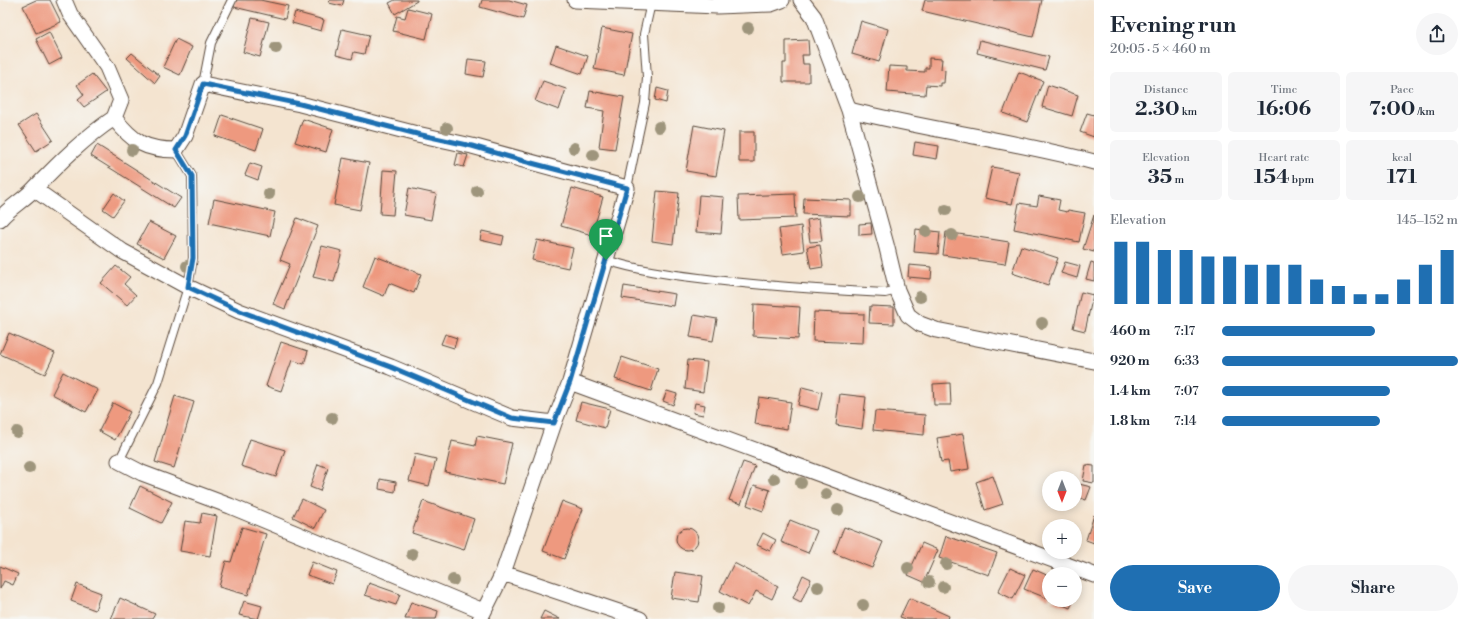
<!DOCTYPE html>
<html lang="en">
<head>
<meta charset="utf-8">
<style>
	body { margin:0; font-family:"Libre Bodoni",serif; background:#f6f6f7; color:#1f2937; height:100vh; display:flex; flex-direction:column; font-size:15px; white-space:nowrap }
	* { box-sizing:border-box; margin:0 }
	p { font-size:13px; color:#747a83 }
	.icon { flex:none; width:22px; height:22px; fill:none; stroke:currentColor; stroke-width:2; stroke-linecap:round; stroke-linejoin:round }
	.map { position:relative; flex:1; overflow:hidden }
	.drawer { display:flex; flex-direction:column; background:#fff; width:380px }
	.drawer>* { flex:none }
	.needle { width:26px; rotate:180deg }
	.buttons { position:absolute; left:1042px; top:471px; display:grid; gap:8px }
	.buttons a { display:grid; place-items:center; width:40px; height:40px; border-radius:50%; background:#fff; box-shadow:0 2px 10px #0003; font-size:20px }
	.pin { position:absolute; display:grid; place-items:center; width:34px; height:34px; color:#fff; margin:-41px -17px; border-radius:50% 50% 50% 0; rotate:-45deg; box-shadow:0 0 4px #0007 }
	.pin .icon { rotate:45deg }
	.round { display:grid; place-items:center; flex:none; width:42px; height:42px; border-radius:21px; background:#f6f6f7 }
	.summary { display:flex; align-items:center; justify-content:space-between; height:68px; padding:0 16px }
	h1 { font-size:22px; font-weight:700; line-height:30px }
	.stats { display:grid; grid-template-columns:repeat(3,1fr); gap:6px; height:68px; padding:4px 16px }
	.stats div { display:grid; align-content:center; border-radius:6px; background:#f6f6f7; text-align:center }
	.stats b { font-size:20px; font-weight:700 }
	.stats small { font-size:11px; font-weight:400 }
	.stats p { font-size:11px }
	.chart { height:112px; padding:8px 16px }
	.chart p { display:flex; justify-content:space-between }
	.chart svg { width:100%; height:72px; margin-top:4px; stroke:#1f6fb2; stroke-width:6 }
	.action { display:flex; gap:8px; margin-top:auto; padding:8px 16px }
	.action a { flex:1; height:46px; border-radius:24px; background:#1f6fb2; color:#fff; font-size:16px; font-weight:700; line-height:46px; text-align:center }
	.action a+a { background:#f6f6f7; color:#1f2937 }
	ul { padding:0 16px; list-style:none; font-size:13px }
	li { display:grid; grid-template-columns:64px 48px 1fr; align-items:center; height:30px }
	li i { height:10px; border-radius:5px; background:#1f6fb2 }
	main { display:flex; flex:1; min-height:0 }
	.map>svg:first-child { display:block }
	.building { fill:#ee997f }
	.lines { fill:none; stroke-linecap:round; stroke-linejoin:round }
	.lane-casing { stroke:#574639; stroke-width:10 }
	.street-casing { stroke:#574639; stroke-width:17 }
	.lane { stroke:#fff; stroke-width:8 }
	.street { stroke:#fff; stroke-width:15 }
	.tree { fill:#9e957c }
	.route-casing { stroke:#fff; stroke-width:8 }
	.route { stroke:#1f6fb2; stroke-width:5 }
</style>
</head>
<body>
<main>
<div class="map">
<svg width="1094" height="619" viewBox="0 0 1094 619">
	<rect width="100%" height="100%" fill="#f6f6f2"/>
	<filter id="ink" filterUnits="userSpaceOnUse"><feTurbulence type="fractalNoise" baseFrequency=".025" numOctaves="2"/><feDisplacementMap in="SourceGraphic" scale="8" xChannelSelector="R" yChannelSelector="G"/><feConvolveMatrix kernelMatrix="1 2 1 2 8 2 1 2 1" color-interpolation-filters="sRGB"/></filter>
	<filter id="wash" filterUnits="userSpaceOnUse"><feTurbulence type="fractalNoise" baseFrequency=".012" numOctaves="4" result="noise"/><feDisplacementMap in="SourceGraphic" scale="16" xChannelSelector="R" yChannelSelector="G"/><feGaussianBlur stdDeviation="0.9" result="paint"/><feColorMatrix in="noise" values="0 0 0 0 0 0 0 0 0 0 0 0 0 0 0 0 0 1.4 0 .05"/><feComposite in="paint" operator="in"/></filter>
	<g filter="url(#wash)">
		<rect width="100%" height="100%" fill="#f4e4d0"/>
		<g id="blocks">
			<path class="building" d="M36 0H50L61 22 36 33 23 6Z
				M235 0H260L288 6 285 19 234 7Z
				M330 0H344L342 6 329 3Z
				M395 0H417V1L395 14 389 3Z
				M482 0H509L527 5 523 19 480 7Z
				M925 0H1042L1033 37 922 11Z
				M408 8 432 14 426 39 393 31 397 16 405 18Z
				M295 12 324 20 321 31 292 23Z
				M252 18 269 22 260 57 243 52Z
				M861 21 888 29 879 62 852 54Z
				M602 28 632 34 624 75 594 69Z
				M342 29 369 35 364 54 354 52 352 59 336 55Z
				M49 32 62 58 49 65 36 39Z
				M176 39 192 47 180 75 163 67Z
				M808 40 809 55H802L803 64H809V82H783V63H786V41Z
				M980 40 1049 57 1045 70 977 53Z
				M556 45 588 56 582 74 550 63Z
				M132 53 160 76 155 83 127 58Z
				M929 58 942 59 941 69 945 70 944 83H940V86L926 85 925 95 887 92 889 66 907 67V71L925 72V68H929Z
				M468 59 486 61 483 77 466 74Z
				M1019 72 1043 81 1027 122 1003 113Z
				M92 74 106 92 84 107 78 100 84 95 77 85Z
				M543 81 566 89 559 110 535 101Z
				M1048 85 1078 95 1072 116 1042 107Z
				M657 88 668 91 666 103 655 100Z
				M590 91 624 97 615 149 599 147 604 111 587 108Z
				M1087 113 1094 115V137L1080 132Z
				M36 114 53 140 36 151 19 125Z
				M222 115 263 129 256 150 215 136Z
				M303 119 333 129 326 152 295 142Z
				M694 125 724 131 716 176 686 171Z
				M739 132H754V162H739Z
				M915 142 939 146 937 159 913 155Z
				M97 145 181 198 174 208 91 156Z
				M458 153 468 155 464 167 455 165Z
				M343 158 369 163 360 210 334 205Z
				M250 163 262 167 258 180 245 175Z
				M992 167 1019 172 1012 204 985 198Z
				M383 170 397 171 393 215 380 214Z
				M409 188 436 194 431 220 404 215Z
				M572 188 603 197 592 235 561 226Z
				M657 191 679 193 673 244 652 241Z
				M114 193 124 201 113 216 103 209Z
				M795 194 796 218 739 220 738 196Z
				M699 195 724 197 721 234 696 232Z
				M1039 196 1060 200 1058 210 1067 212 1068 210 1085 213 1079 242 1014 229 1019 203 1037 206Z
				M804 198 851 200V216L803 214Z
				M214 199 275 212 270 236 209 223Z
				M1094 215V252L1083 249Z
				M297 218 318 226 285 309 273 304 290 264 280 260Z
				M819 218 822 241 810 242 807 220Z
				M149 222 176 236 164 258 137 244Z
				M871 223 872 234 859 235V224Z
				M801 226 804 251 783 254 779 229Z
				M916 229 940 232 938 254 914 252Z
				M482 231 504 236 502 245 480 240Z
				M946 232 1009 242 1005 264 943 255Z
				M537 240 573 248 568 268 532 260Z
				M820 245 823 267 811 269 807 247Z
				M322 246 342 251 334 282 313 277Z
				M1021 246 1058 258 1048 285 1012 273Z
				M375 256 421 274 414 293 389 283 384 296 363 287Z
				M1065 262 1080 266 1077 278 1061 273Z
				M1091 262 1094 263V281L1086 279Z
				M909 265 932 267 931 279 908 277Z
				M116 266 130 277 124 284 136 295 127 305 101 283Z
				M624 286 675 294 673 306 622 298Z
				M1081 292 1093 295 1085 331 1073 328Z
				M754 304 800 307 798 339 753 336Z
				M870 306 894 307V324L869 323Z
				M814 312 864 314 863 343 813 341Z
				M694 315 717 319 713 341 690 337Z
				M9 333 55 353 45 374 0 354Z
				M445 334 457 338 454 348 441 344Z
				M281 342 308 351 304 364 292 360 281 391 266 386Z
				M622 357 658 369 651 391 615 379Z
				M688 360 707 362 703 392 685 389Z
				M63 372 98 390 86 412 52 394Z
				M950 383 951 405H934L933 384Z
				M802 387 822 392 818 410 798 405Z
				M667 391 677 394 673 405 663 401Z
				M840 394 866 397 862 429 836 425Z
				M175 396 194 402 174 468 155 462Z
				M759 397 791 402 787 429 755 424Z
				M581 402 610 409 605 428 576 420Z
				M113 403 130 412 115 440 99 431Z
				M695 403 705 405 703 415 693 413Z
				M875 411 925 415 924 435 873 430Z
				M963 434 969 469 950 472 948 461 941 462 937 438Z
				M477 436 512 443 503 484 445 472 452 441 475 446Z
				M250 439 285 450 276 477 241 466Z
				M415 454 436 459 429 486 409 481Z
				M743 462 755 466 741 504 729 500Z
				M318 464 328 468 320 491 310 487Z
				M1086 465 1094 466V483L1083 481Z
				M993 476 1003 504 985 510 976 482Z
				M380 479 396 482 395 492 379 489Z
				M1075 483 1091 487 1086 500 1075 496Z
				M754 485 770 490 763 511 747 505Z
				M140 486 172 502 161 523 130 508Z
				M302 499 324 510 315 528 293 517Z
				M423 501 474 519 464 550 412 533Z
				M562 501 583 509 564 559 543 551Z
				M202 513 217 516 210 556 180 551 185 521 200 523Z
				M1094 515V543L1086 540Z
				M790 520 817 531 808 553 781 542Z
				M242 527 266 534 248 595 219 587 226 561 231 562Z
				M844 527 883 542 872 568 834 553Z
				M676 539a11 11 0 1 1 22 0a11 11 0 1 1-22 0Z
				M763 533 776 540 770 551 757 545Z
				M946 536 997 553 989 575 939 558Z
				M922 543 938 550 924 582 908 575Z
				M312 562 337 572 332 584 307 575Z
				M734 563 778 586 772 599 756 591 748 606 720 591Z
				M0 566 18 574 13 585 4 581 0 589Z
				M1010 568 1025 575 1013 599 998 592Z
				M1033 569 1049 576V599L1024 589Z
				M675 572 703 576 699 602 671 598Z
				M803 575 811 579 801 602 793 598Z
				M369 583 400 594 396 605 365 595Z
				M77 584 101 593 95 610 71 601Z
				M120 598 155 614 152 619H111Z
				M909 598 949 616 948 619H906L900 617Z
				M1051 600H1074L1070 608Z
				M244 601 262 606 258 619 239 615Z
				M411 602 438 611 436 619H405Z
				M544 611 560 619H540Z"/>
		</g>
	</g>
	<g filter="url(#ink)">
		<use href="#blocks" fill-opacity="0" stroke="#574639" stroke-width="1"/>
		<g class="lines">
			<g class="lane-casing">
				<path id="lane" d="M203 84 211 43 232 0
					M627 188 645 103 647 77 644 34 651 3
					M606 260C637 270 667 274 699 278 761 286 822 290 885 293L897 290
					M119 461 158 383 188 287 193 258 192 176 176 150"/>
			</g>
			<g class="street-casing">
				<path id="street" d="M64 0 70 14 107 67 121 100 114 118C133 142 145 150 176 150L185 136 203 84 300 104 417 134 472 146 627 188 570 382 554 423 503 573 480 619
					M575 0 717 6 771 4 782 0
					M801 0 814 17 849 110 887 248 897 290 908 315 920 324 936 330 1094 361
					M849 110C930 130 1013 141 1094 162
					M34 189 122 251 188 287 239 311 391 367 512 418 554 423
					M0 219C10 207 24 200 35 188 60 162 84 138 114 118
					M570 382 1094 575
					M119 461 142 473 230 506 483 611
					M503 573 640 619"/>
			</g>
			<use href="#lane" class="lane"/>
			<use href="#street" class="street"/>
		</g>
		<g class="tree">
			<circle cx="748" cy="28" r="6"/>
			<circle cx="276" cy="48" r="6"/>
			<circle cx="659" cy="127" r="6"/>
			<circle cx="447" cy="128" r="6"/>
			<circle cx="574" cy="148" r="6"/>
			<circle cx="132" cy="150" r="6"/>
			<circle cx="593" cy="155" r="6"/>
			<circle cx="477" cy="191" r="6"/>
			<circle cx="269" cy="194" r="6"/>
			<circle cx="860" cy="197" r="6"/>
			<circle cx="946" cy="210" r="6"/>
			<circle cx="926" cy="231" r="6"/>
			<circle cx="952" cy="235" r="6"/>
			<circle cx="187" cy="266" r="6"/>
			<circle cx="920" cy="297" r="6"/>
			<circle cx="1042" cy="323" r="6"/>
			<circle cx="332" cy="418" r="6"/>
			<circle cx="17" cy="432" r="6"/>
			<circle cx="29" cy="468" r="6"/>
			<circle cx="774" cy="479" r="6"/>
			<circle cx="801" cy="483" r="6"/>
			<circle cx="826" cy="494" r="6"/>
			<circle cx="838" cy="510" r="6"/>
			<circle cx="412" cy="554" r="6"/>
			<circle cx="946" cy="564" r="6"/>
			<circle cx="908" cy="568" r="6"/>
			<circle cx="453" cy="580" r="6"/>
			<circle cx="929" cy="582" r="6"/>
			<circle cx="818" cy="587" r="6"/>
			<circle cx="943" cy="587" r="6"/>
			<circle cx="863" cy="605" r="6"/>
			<circle cx="718" cy="608" r="6"/>
		</g>
	</g>
	<g class="lines" filter="url(#ink)">
		<g class="route-casing">
			<path id="route" d="M203 84 300 104 417 134 472 146 520 160 627 188 570 382 554 423 512 418 391 367 240 311 188 287 193 258 192 176 176 150 185 136Z"/>
		</g>
		<use href="#route" class="route"/>
	</g>
</svg>
<div class="buttons">
<a><svg class="needle" viewBox="-14 -14 28 28"><path d="M0-13l5 13h-10z" fill="#e53935"/><path d="M0 13l5-13h-10z" fill="#747a83"/></svg></a>
<a>+</a>
<a>−</a>
</div>
<div class="pin" style="left:606px;top:260px;background:#1e9e55"><svg class="icon" aria-label="arrive" viewBox="0 0 24 24"><path d="M6 21V4h12l-3 4 3 4H6"/></svg></div>
</div>
<section class="drawer">
<div class="summary"><div><h1>Evening run</h1><p>20:05 · 5 × 460 m</p></div><a class="round"><svg class="icon" aria-label="share" viewBox="0 0 24 24"><path d="M12 15V3M7 8l5-5 5 5M5 13v7h14v-7"/></svg></a></div>
<div class="stats">
<div><p>Distance</p><b>2.30<small> km</small></b></div>
<div><p>Time</p><b>16:06</b></div>
<div><p>Pace</p><b>7:00<small> /km</small></b></div>
</div>
<div class="stats">
<div><p>Elevation</p><b>35<small> m</small></b></div>
<div><p>Heart rate</p><b>154<small> bpm</small></b></div>
<div><p>kcal</p><b>171</b></div>
</div>
<div class="chart"><p><span>Elevation</span>145–152 m</p>
<svg viewBox="0 0 160 44" preserveAspectRatio="none"><path d="M5 44V6M15 44V6M25 44V11M35 44V11M45 44V15M55 44V15M65 44V20M75 44V20M85 44V20M95 44V29M105 44V33M115 44V38M125 44V38M135 44V29M145 44V20M155 44V11"/></svg>
</div>
<ul>
<li><b>460 m</b>7:17<i style="width:65%"></i></li>
<li><b>920 m</b>6:33<i style="width:100%"></i></li>
<li><b>1.4 km</b>7:07<i style="width:71%"></i></li>
<li><b>1.8 km</b>7:14<i style="width:67%"></i></li>
</ul>
<div class="action"><a>Save</a><a>Share</a></div>
</section>
</main>
</body>
</html>
